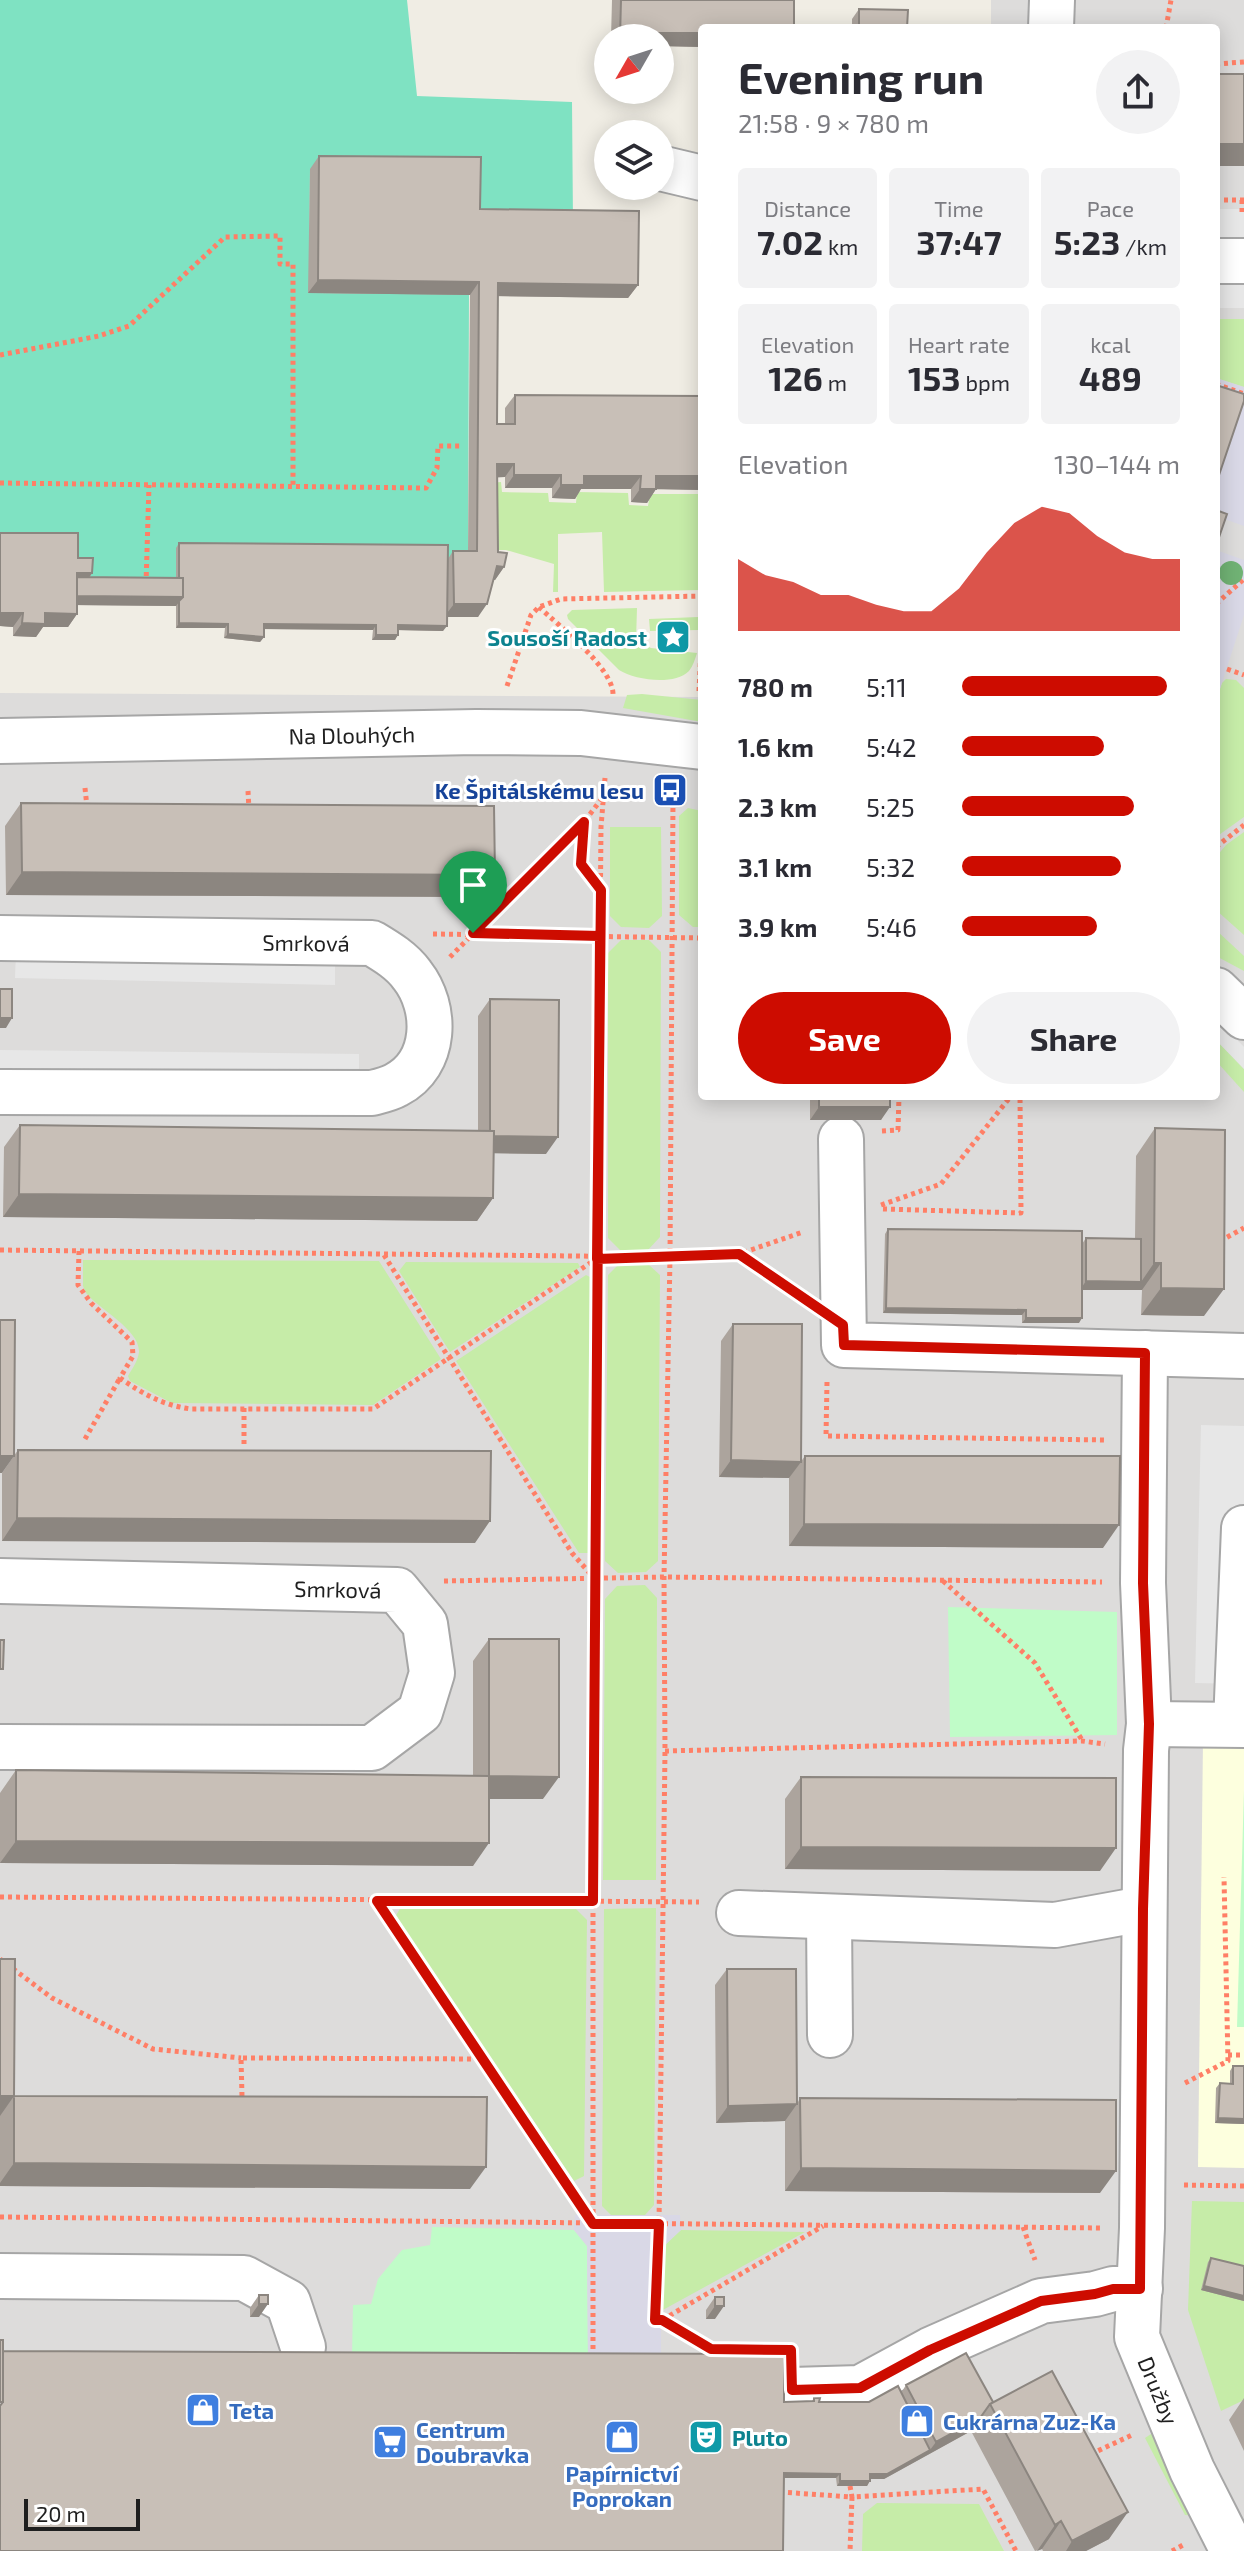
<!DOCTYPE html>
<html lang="en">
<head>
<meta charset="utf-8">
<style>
	body { margin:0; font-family:"Exo 2",sans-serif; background:#f2f2f3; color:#2b2b33; height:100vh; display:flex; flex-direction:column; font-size:30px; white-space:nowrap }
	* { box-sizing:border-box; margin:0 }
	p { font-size:26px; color:#7c7c81 }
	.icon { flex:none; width:44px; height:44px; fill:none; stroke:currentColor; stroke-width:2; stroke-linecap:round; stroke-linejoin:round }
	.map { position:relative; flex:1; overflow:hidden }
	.panel { position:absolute; left:698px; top:24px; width:522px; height:1076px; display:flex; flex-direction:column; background:#fff; border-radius:8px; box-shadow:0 4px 20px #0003 }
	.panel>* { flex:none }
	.needle { width:52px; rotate:231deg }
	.controls { position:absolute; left:594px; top:24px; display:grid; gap:16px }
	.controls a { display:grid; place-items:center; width:80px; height:80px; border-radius:50%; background:#fff; box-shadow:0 4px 20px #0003; font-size:40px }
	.scale { position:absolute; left:24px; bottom:20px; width:116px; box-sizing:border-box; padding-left:8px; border:4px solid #1f1f1f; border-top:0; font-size:22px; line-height:28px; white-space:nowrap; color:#1f1f1f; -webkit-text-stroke:6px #fff; paint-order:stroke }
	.pin { position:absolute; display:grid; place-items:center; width:68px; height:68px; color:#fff; margin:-82px -34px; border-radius:50% 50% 50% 0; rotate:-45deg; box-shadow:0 0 8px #0007 }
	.pin .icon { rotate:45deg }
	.round { display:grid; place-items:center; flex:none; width:84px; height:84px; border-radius:42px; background:#f2f2f3 }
	.overview { display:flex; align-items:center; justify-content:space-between; height:136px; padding:0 40px }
	h1 { font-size:44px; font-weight:700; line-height:60px }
	.stats { display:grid; grid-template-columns:repeat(3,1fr); gap:12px; height:136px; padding:8px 40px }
	.stats div { display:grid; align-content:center; border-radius:8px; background:#f2f2f3; text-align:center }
	.stats b { font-size:34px; font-weight:700 }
	.stats small { font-size:22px; font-weight:400 }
	.stats p { font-size:22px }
	.chart { height:224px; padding:16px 40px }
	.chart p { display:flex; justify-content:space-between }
	.chart svg { width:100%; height:144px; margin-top:8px; fill:#cd0c00; opacity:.7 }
	.button { display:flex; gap:16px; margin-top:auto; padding:16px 40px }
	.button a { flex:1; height:92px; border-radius:48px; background:#cd0c00; color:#fff; font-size:32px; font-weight:700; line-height:92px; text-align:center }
	.button a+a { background:#f2f2f3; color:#2b2b33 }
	ul { padding:0 40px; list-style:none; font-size:26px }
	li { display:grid; grid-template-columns:128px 96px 1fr; align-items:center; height:60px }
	li i { height:20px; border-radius:10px; background:#cd0c00 }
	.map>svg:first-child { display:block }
	.residential { fill:#dddcdb }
	.education { fill:#fdffde }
	.grass { fill:#c6eca8 }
	.park { fill:#c0fcc8 }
	.pitch { fill:#7fe2c2 }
	.parking { fill:#e7e7e7 }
	.plaza { fill:#d9d8e6 }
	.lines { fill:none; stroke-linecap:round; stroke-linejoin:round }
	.minor-casing { stroke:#a6a6a6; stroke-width:48 }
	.path { stroke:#ff7f66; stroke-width:5; stroke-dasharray:4 4; stroke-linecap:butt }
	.minor { stroke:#fff; stroke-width:44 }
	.tree { fill:#70b274 }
	.wall { fill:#aca49d }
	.shaded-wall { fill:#8c8680 }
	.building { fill:#c8bfb7; stroke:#8c8680; stroke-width:2 }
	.route-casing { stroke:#fff; stroke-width:16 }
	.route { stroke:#cd0c00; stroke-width:10 }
	.labels { text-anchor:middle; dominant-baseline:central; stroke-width:6; stroke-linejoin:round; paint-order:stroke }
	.culture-label { font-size:22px; font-weight:bold; fill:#0d838f; stroke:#fff; text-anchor:end }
	.street-label { font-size:22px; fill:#1f1f1f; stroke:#fff }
	.transit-label { font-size:22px; font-weight:bold; fill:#164399; stroke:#fff; text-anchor:end }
	.shop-label { font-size:22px; font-weight:bold; fill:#366cbe; stroke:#fff; text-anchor:start }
</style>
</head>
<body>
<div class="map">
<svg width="1244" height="2551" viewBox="0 0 1244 2551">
	<rect width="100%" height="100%" fill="#f0ede4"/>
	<path class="residential" d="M991 0H1244V2551H0V693L702 697V1096H1216V28H991Z"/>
	<path class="education" d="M1203 1740H1244V2168L1198 2167Z"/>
	<path class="grass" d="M1216 319H1244V387L1216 378Z
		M501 482 502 492 548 493 549 502 576 503 577 492 628 493 629 505 648 506 650 494H698L699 500H702L699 590 604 592 602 532 558 534V592H553L554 564 506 550H489L490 483Z
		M637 608 636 641 651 648 697 653C695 659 693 666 689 671 674 686 635 680 619 670L568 619 567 615 572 610Z
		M698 617V630L650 631 649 619Z
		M1226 679 1236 680 1244 688V817L1216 837V701L1222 683Z
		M642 694 702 700V722L623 708 627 695Z
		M688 808 702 811V927H693L679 915V816Z
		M610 827H661L662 916 649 928 621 927 610 916Z
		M1244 832V935L1216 910V857L1226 845Z
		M1216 930 1244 956V971L1216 956Z
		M621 940H649L661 952 660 1237 647 1251 620 1250 608 1238V953Z
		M1216 1040 1244 1069V1092L1216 1061Z
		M83 1260 379 1261 441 1359 373 1405 172 1403 130 1381 128 1376C132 1369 138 1361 139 1352 140 1330 99 1309 86 1293L83 1286Z
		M406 1262 578 1263 580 1267 450 1352 399 1271Z
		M620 1263 648 1264 660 1275 658 1561 646 1572 618 1573 605 1561 608 1275Z
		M586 1275 590 1277 589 1553H579L456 1361Z
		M645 1585 657 1598 656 1880H603L605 1599 617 1586Z
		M401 1907 575 1908 587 1920 584 2176 574 2181 395 1917Z
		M656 1908 654 2205 645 2215H611L602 2206 604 1909Z
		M1192 2201 1244 2202V2400L1221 2411 1188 2310Z
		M681 2230 805 2232 661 2311V2248Z
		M1157 2430 1199 2516 1185 2515 1145 2438Z
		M877 2503 979 2504 1004 2551H862L863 2514Z"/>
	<path class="park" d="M948 1607 1117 1612V1735L950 1737Z
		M1244 1790V2027H1237Z
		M432 2227 574 2230 587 2246 588 2358 352 2357 353 2305 371 2304 378 2279 402 2250 430 2245Z"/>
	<path class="pitch" d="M0 0H407L417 96 572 102 573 224 471 222 310 169 309 293 469 294 468 564 177 587 68 586 0 546Z"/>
	<path class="parking" d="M1216 209H1244V242H1216Z
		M1216 283H1244V308H1216Z
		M16 952 335 959V985L15 978Z
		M1216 1018 1244 1047V1069L1216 1040Z
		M0 1050 359 1054V1081L0 1077Z
		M1201 1425 1244 1426V1684L1195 1683Z"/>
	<path class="plaza" d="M1216 378 1244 387V526L1216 516Z
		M1216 550 1244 560V615L1216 701Z
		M575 2215H680L681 2230 661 2249V2358H588L587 2246 574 2230Z"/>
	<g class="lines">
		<g class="minor-casing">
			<g id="minor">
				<path d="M1051 28 1052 0"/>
				<path d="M660 168 702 178"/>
				<path d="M1216 261H1244"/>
				<path id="s1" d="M0 741 476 732 581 733 702 747"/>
				<path id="s2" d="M0 938 372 943C387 952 402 961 412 975 438 1008 437 1064 396 1085 389 1089 380 1091 372 1093L0 1092"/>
				<path d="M1216 990 1244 1017"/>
				<path d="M841 1139 844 1345 1244 1356"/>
				<path id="s3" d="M1145 1353 1143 1583 1149 1724 1146 1750 1142 2228 1137 2337 1192 2470 1233 2551"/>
				<path id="s4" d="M0 1581 397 1590 425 1624 432 1673 420 1712 372 1748 0 1747"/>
				<path d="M1149 1724 1244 1725"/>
				<path d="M1236 1724 1244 1528"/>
				<path d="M739 1913 1055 1925 1143 1909"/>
				<path d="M829 1917 830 2035"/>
				<path d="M0 2276 244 2278 288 2302 303 2347"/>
				<path d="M792 2390 860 2388 930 2350 1041 2301 1095 2294 1113 2289H1140"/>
			</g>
		</g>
		<path class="path" d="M1166 28 1171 0
			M1216 64 1244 62
			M1216 200H1244
			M1242 200V213
			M0 355 99 336 129 326 225 237 280 236V264H293V486
			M1216 384 1244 394
			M0 483 426 488 437 468 438 446H462
			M146 584 149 485
			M1216 604 1244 579
			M539 607C559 626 615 669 613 696
			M1227 669 1244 675
			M507 686 531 615 539 607 561 599 702 596
			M699 691 702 628
			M85 788 87 807
			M248 791 249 810
			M673 800 670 1257 664 1577 665 1751 659 2224 655 2320H662L823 2226
			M584 823 581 864 601 890
			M1216 847 1244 825
			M433 934 702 938
			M450 957 584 822 603 797
			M882 1131 898 1130 899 1096
			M881 1205 941 1184 1011 1096
			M883 1209 1021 1213 1020 1096
			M1220 1241 1244 1228
			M0 1250 670 1257 739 1254 803 1232
			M79 1251 78 1285 91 1303 132 1342 133 1356 120 1378C143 1394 162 1405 191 1409H373L596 1259
			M384 1255 572 1553 594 1578
			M740 1255 801 1296
			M827 1382 826 1436 1105 1440
			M244 1408V1445
			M85 1439 120 1378
			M444 1581 664 1577 1102 1582
			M943 1581 1035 1663 1082 1740
			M665 1751 1082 1741 1105 1744
			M0 1897 699 1902
			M377 1901 593 2223
			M0 1959 52 1998 153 2049 241 2058
			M1228 2055H1244
			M1185 2083 1228 2061 1224 1877
			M242 2096 241 2058 482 2059
			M1184 2185 1244 2186
			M0 2217 1101 2228
			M1023 2227 1035 2260
			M662 2320 711 2349 777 2350
			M593 2357V1901L600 936 601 827 605 778
			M1091 2454 1132 2435
			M850 2486 852 2497 983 2489 1016 2551
			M780 2492 852 2497 850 2551
			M1172 2551 1185 2544"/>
		<use href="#minor" class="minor"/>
	</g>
	<circle class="tree" cx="1231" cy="573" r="12"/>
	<path class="wall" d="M612 0H794L702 47 660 46V38H611Z
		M859 9 907 28H852V19Z
		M319 156 480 209 638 285 628 298 498 296 497 424H505V408L515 395 702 396V490L656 489 647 503 631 502V489H581L575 499 552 498V488H505V477H497L498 552 504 567 495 580H493L478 617H447L443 631 398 630 395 640H372L373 630 264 629V637L260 642 224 638 225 628H176V606L77 605V614L68 627H43L36 637 13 636V627L0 626 78 558 92 573 90 577H176V548L179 543 448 559 453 551H468L470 295 308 293 310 169Z
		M21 803 479 897 6 895 5 826Z
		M490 999 546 1154 493 1153V1198L477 1221 3 1217 4 1147 20 1125 478 1131V1016Z
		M810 1096H890L881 1120H810Z
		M1155 1128 1204 1316 1141 1315 1142 1290H1082L1079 1323H1022V1315L883 1313 885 1234 888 1229 1082 1244 1086 1238 1135 1239 1136 1156Z
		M733 1324 801 1462 789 1478 719 1477 721 1341Z
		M18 1450 475 1543 2 1541V1473Z
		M805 1456 1103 1548 789 1546V1478Z
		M489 1639 543 1799H489L473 1866 0 1863V1793L16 1770 473 1776V1661Z
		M801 1777 1100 1871 785 1869V1799Z
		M0 1959 14 2096 470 2189 0 2186Z
		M727 1969 797 2104 800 2098 1100 2193 785 2191V2121L716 2123 715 1985Z
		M1233 2066H1244V2124L1215 2123 1216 2088 1220 2083 1230 2084V2071Z
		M1211 2258 1244 2266V2301L1201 2290 1208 2262Z
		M259 2295V2317H250V2308Z
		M715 2297V2319H706V2310Z
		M3 2351 784 2402 812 2401 814 2398 819 2402H869L901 2393 906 2385 993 2402 1109 2539 1086 2551H1043L1042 2549 1035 2551 971 2431 884 2479H870L867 2486H837L836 2478Z
		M1244 2398V2451L1229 2420Z"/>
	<path class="shaded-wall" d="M651 33H702V47L660 46V38H647Z
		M1216 144H1244V166H1216Z
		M318 280 479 282 470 295 308 293Z
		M498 283 638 285 628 298 489 296Z
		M497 464H514L505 477 488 478Z
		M514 475H561L552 488H505Z
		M584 476H641L631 489H581L575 499 552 498 561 485Z
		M656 476H702V490L651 489H656L647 503 631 502 640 489Z
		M497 566 504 567 495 580 487 579Z
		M77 573H92L83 586H75Z
		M75 596 183 597 176 606 69 605Z
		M454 604H487L478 617H444Z
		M0 613H23L13 627 0 626Z
		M45 613 77 614 68 627H43L36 637 13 636 22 623Z
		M179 623 228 624 225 628H176Z
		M264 624 376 625 373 630 261 629Z
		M398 625 447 626 443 631 395 630Z
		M228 634 264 637 260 642 224 638Z
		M376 635H398L395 640H372Z
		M22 872 495 875 479 897 6 895Z
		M0 1018H12L6 1028H0Z
		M819 1107H890L881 1120H810Z
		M490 1136 558 1137 546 1154 478 1153Z
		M19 1194 493 1198 477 1221 3 1217Z
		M1154 1263H1161L1142 1290H1080L1086 1281 1141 1282Z
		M1161 1288 1224 1289 1204 1316 1141 1315Z
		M886 1308 1026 1310 1022 1315 883 1313Z
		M1026 1318H1082L1079 1323H1022Z
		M0 1456H14L2 1473H0Z
		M731 1460 801 1462 789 1478 719 1477Z
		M17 1518 490 1521 475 1543 2 1541Z
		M804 1524 1119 1525 1103 1548 789 1546Z
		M489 1776 559 1777 543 1799H473Z
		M16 1841 489 1843 473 1866 0 1863Z
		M801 1847 1116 1848 1100 1871 785 1869Z
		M0 2096H14L0 2116Z
		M797 2104 785 2121 716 2123 728 2106Z
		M1218 2118 1244 2119V2124L1215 2123Z
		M14 2163 486 2167 470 2189 0 2186V2183Z
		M801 2168 1116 2171 1100 2193 785 2191Z
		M1204 2286 1244 2296V2301L1201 2290Z
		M259 2304H268L259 2317H250Z
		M715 2306H724L715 2319H706Z
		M980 2418 971 2431 884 2479H867L870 2474 930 2450 936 2442Z
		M784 2473 840 2474 836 2478H781Z
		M840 2481H870L867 2486H837Z
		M1128 2512 1109 2539 1086 2551H1066L1072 2541Z
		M1061 2521 1042 2549 1037 2551 1055 2525Z"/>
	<path class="building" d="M621 0H794V28H702V33H651V38H620Z
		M859 9 908 10 907 28H859Z
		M1216 74H1244V144H1216Z
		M319 156 481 157 480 209 639 211 638 285 498 283 497 424H515V395L702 396V476H656V489H640L641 476H584V485H561V475H514V464H497L498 552 507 553 504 567 497 566 487 604H454L453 551H477L479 282 318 280Z
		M1216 385 1244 394V401L1216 484Z
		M1216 510 1227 514 1216 546Z
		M0 533H78V558H93L92 573H77V614L45 613V624L22 623 23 613H0Z
		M179 543 448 545 447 626 398 625V635H376V625L264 624V637L228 634V624L179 623V601L183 597V578H179Z
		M77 577 183 578V597L77 596Z
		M21 803 494 806 495 875 22 872Z
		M0 989H12V1018H0Z
		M490 999 559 1000 558 1137 494 1136V1131H490Z
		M819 1096H890V1107H819Z
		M20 1125 494 1131 493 1198 19 1194Z
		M1155 1128 1225 1130 1224 1289 1161 1288V1263H1154Z
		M888 1229 1082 1231V1318H1026V1310L886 1308Z
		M1086 1238 1141 1239V1282L1086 1281Z
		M0 1320H15L14 1456H0Z
		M733 1324H802L801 1462 731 1460Z
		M18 1450 491 1451 490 1521 17 1518Z
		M805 1456H1120L1119 1525 804 1524Z
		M489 1639H559V1777L489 1776Z
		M0 1640H4L3 1669H0Z
		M16 1770 489 1776V1843L16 1841Z
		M801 1777 1116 1778V1848L801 1847Z
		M0 1959H15L14 2096 487 2097 486 2167 14 2163V2096H0Z
		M727 1969H796L797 2104 728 2106Z
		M1233 2066H1244V2119L1218 2118 1220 2083 1233 2084Z
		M800 2098 1116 2100V2171L801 2168Z
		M1211 2258 1244 2266V2296L1204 2286Z
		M259 2295H268V2304H259Z
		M715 2297H724V2306H715Z
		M0 2340H3V2402H0Z
		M3 2351 784 2354V2402L814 2401V2398H820L819 2402H869L898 2386 930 2450 887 2474H870V2481H840V2474L784 2473 783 2551H0V2406L3 2402Z
		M966 2353 993 2402 990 2404 980 2418 936 2442 906 2385Z
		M1052 2371 1128 2512 1072 2541 1061 2521 1055 2525 990 2404Z"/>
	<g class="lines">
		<g class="route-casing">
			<path id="route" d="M473 933 600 936C597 1258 596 1579 593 1901H377L593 2224H659L655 2320H662L711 2349 791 2350 792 2390 860 2388 930 2350 1041 2301 1095 2294 1113 2289H1140L1143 1909 1149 1724 1143 1583 1145 1353 844 1345 843 1325 739 1254 597 1259 601 890 581 864 584 822 473 933"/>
		</g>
		<use href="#route" class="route"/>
	</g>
	<defs>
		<g id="sight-square" transform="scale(1.8)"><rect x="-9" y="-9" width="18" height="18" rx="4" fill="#0f9aa8" stroke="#fff"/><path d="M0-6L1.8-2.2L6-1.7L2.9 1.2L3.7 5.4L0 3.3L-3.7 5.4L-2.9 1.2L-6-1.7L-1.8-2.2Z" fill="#fff"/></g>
		<g id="bus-square" transform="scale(1.8)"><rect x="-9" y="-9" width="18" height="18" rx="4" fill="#1a4fb4" stroke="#fff"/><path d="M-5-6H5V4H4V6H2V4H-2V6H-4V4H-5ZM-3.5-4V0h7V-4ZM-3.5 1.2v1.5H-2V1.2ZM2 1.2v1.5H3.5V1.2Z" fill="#fff"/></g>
		<g id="shop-square" transform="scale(1.8)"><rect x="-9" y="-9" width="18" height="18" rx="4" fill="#3f7fe0" stroke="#fff"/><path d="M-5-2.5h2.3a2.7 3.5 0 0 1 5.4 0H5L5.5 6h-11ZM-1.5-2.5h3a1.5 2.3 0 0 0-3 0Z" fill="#fff"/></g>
		<g id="theatre-square" transform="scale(1.8)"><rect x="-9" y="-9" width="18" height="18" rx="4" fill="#0f9aa8" stroke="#fff"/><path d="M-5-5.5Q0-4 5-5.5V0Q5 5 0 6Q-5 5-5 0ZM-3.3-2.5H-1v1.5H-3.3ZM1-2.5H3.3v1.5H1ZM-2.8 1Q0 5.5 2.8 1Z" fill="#fff"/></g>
		<g id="supermarket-square" transform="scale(1.8)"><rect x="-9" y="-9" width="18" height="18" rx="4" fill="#3f7fe0" stroke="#fff"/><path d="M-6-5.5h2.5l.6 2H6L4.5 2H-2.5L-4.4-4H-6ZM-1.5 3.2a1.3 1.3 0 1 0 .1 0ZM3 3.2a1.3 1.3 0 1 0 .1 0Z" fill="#fff"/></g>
	</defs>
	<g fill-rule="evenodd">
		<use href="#sight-square" x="673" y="637"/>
		<use href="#bus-square" x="670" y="790"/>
		<use href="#shop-square" x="203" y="2410"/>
		<use href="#shop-square" x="917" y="2421"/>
		<use href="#shop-square" x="622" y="2437"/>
		<use href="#theatre-square" x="706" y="2437"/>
		<use href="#supermarket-square" x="390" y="2442"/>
	</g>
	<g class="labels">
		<g class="culture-label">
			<text x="647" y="637">Sousoší Radost</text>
			<text x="732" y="2437" text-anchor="start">Pluto</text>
		</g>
		<g class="street-label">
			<text stroke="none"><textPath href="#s1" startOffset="352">Na Dlouhých</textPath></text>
			<text stroke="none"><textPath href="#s2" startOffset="306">Smrková</textPath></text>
			<text stroke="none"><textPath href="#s4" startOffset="338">Smrková</textPath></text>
			<text stroke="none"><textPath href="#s3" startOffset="1042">Družby</textPath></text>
		</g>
		<g class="transit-label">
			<text x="644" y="790">Ke Špitálskému lesu</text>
		</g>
		<g class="shop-label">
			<text x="229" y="2410">Teta</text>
			<text x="943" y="2421">Cukrárna Zuz-Ka</text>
			<text x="416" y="2429">Centrum<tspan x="416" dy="25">Doubravka</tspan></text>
			<text x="622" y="2473" text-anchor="middle">Papírnictví<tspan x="622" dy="25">Poprokan</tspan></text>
		</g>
	</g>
</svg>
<div class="controls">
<a><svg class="needle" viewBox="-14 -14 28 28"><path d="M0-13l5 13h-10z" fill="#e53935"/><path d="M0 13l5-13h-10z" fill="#7c7c81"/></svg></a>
<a><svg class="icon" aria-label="layers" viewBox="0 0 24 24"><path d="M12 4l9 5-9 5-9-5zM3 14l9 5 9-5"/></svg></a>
</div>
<div class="scale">20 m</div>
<div class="pin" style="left:473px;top:933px;background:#1e9e55"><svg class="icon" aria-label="arrive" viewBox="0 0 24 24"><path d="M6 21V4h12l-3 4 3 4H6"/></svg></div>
<section class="panel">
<div class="overview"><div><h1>Evening run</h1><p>21:58 · 9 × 780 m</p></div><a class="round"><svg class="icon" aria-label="share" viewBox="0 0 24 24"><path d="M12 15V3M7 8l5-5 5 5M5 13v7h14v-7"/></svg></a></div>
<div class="stats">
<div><p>Distance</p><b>7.02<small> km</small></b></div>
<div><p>Time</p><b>37:47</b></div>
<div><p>Pace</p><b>5:23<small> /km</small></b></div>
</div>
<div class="stats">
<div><p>Elevation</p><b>126<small> m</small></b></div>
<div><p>Heart rate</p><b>153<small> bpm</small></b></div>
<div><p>kcal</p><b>489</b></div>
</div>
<div class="chart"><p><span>Elevation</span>130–144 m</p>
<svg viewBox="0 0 160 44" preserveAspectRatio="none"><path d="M0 44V22L10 27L20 29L30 33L40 33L50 36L60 38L70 38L80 31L90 20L100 11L110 6L120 8L130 15L140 20L150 22L160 22V44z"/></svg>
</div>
<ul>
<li><b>780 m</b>5:11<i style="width:94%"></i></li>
<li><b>1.6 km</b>5:42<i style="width:65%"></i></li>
<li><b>2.3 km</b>5:25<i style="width:79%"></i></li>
<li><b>3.1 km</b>5:32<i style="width:73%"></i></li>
<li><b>3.9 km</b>5:46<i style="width:62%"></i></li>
</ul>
<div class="button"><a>Save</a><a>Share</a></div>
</section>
</div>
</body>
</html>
